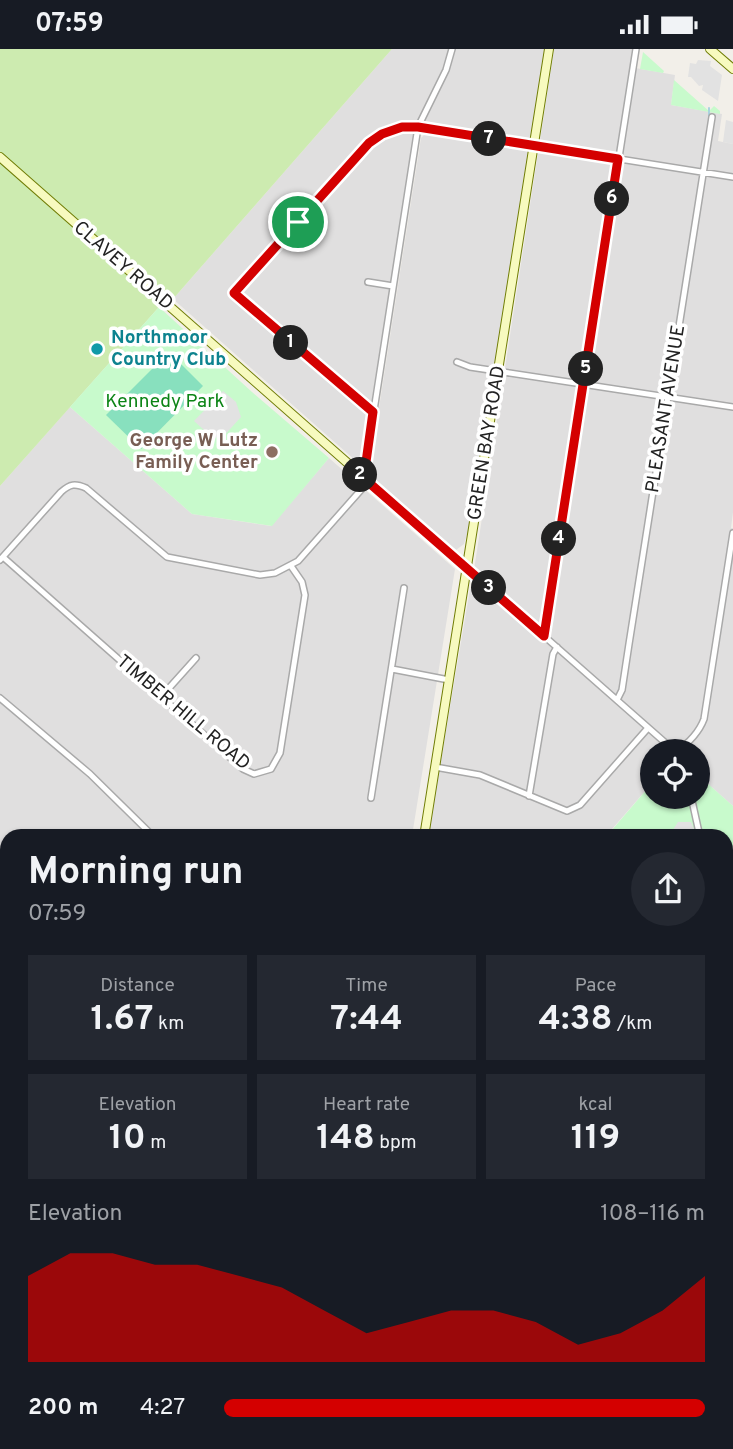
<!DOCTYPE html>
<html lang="en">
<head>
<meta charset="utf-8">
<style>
	body { margin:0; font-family:Overpass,sans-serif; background:#242831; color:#f1f3f6; height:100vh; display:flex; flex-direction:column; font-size:26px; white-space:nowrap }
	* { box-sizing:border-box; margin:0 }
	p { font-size:23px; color:#9ea1a6 }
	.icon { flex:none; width:38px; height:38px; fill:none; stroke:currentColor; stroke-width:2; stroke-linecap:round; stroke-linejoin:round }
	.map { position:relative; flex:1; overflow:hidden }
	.drawer { position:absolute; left:0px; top:780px; width:733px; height:620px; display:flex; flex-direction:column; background:#171b24; border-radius:21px 21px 0 0; box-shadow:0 2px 5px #0004 }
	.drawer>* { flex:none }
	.fabs { position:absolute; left:640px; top:690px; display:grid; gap:14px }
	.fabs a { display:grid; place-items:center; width:70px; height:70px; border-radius:50%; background:#171b24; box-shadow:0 2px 5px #0004; font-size:35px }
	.pin { position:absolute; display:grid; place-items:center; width:60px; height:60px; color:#fff; margin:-30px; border:4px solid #fff; border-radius:50%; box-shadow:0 2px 7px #0007 }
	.km { position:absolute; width:35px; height:35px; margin:-18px; border-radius:50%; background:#222; color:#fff; font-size:19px; line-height:35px; text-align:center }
	.round { display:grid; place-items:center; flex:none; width:74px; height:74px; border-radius:37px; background:#242831 }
	.headline { display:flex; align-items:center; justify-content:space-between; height:119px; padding:0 28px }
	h1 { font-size:38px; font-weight:700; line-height:52px }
	.metrics { display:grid; grid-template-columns:repeat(3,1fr); gap:10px; height:119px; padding:7px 28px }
	.metrics div { display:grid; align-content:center; border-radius:0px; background:#242831; text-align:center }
	.metrics b { font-size:35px; font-weight:700 }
	.metrics small { font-size:19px; font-weight:400 }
	.metrics p { font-size:19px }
	.chart { height:196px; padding:14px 28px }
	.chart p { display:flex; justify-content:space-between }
	.chart svg { width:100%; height:126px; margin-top:7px; fill:#d40000; opacity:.7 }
	ul { padding:0 28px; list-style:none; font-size:23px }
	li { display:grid; grid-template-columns:112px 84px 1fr; align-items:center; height:52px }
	li i { height:18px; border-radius:9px; background:#d40000 }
	.status { display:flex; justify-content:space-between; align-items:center; height:49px; padding:0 35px; background:#171b24; direction:ltr }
	.status svg { height:19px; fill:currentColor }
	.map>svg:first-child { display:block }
	.residential { fill:#e0dfdf }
	.grass { fill:#cdebb0 }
	.park { fill:#c8facc }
	.pitch { fill:#88e0be }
	.parking { fill:#e2e2e2 }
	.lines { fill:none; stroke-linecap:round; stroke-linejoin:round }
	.stream { stroke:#aad3df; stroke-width:2 }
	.street-casing { stroke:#a9a9a9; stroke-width:8 }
	.secondary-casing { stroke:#707d05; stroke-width:10 }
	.street { stroke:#fff; stroke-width:5 }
	.secondary { stroke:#f7fabf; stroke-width:8 }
	.rail-casing { stroke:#707070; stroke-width:4.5 }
	.rail { stroke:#fff; stroke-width:2; stroke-dasharray:5; stroke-linecap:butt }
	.route-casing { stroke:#fff; stroke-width:14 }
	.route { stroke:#d40000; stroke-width:9 }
	.culture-dot { fill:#0f9aa8; stroke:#fff; stroke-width:2.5 }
	.education-dot { fill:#8d6e63; stroke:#fff; stroke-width:2.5 }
	.labels { text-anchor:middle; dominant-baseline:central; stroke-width:7; stroke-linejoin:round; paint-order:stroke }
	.street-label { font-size:19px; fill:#222; stroke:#fff }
	.culture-label { font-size:19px; font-weight:bold; fill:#0d838f; stroke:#fff; text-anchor:start }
	.park-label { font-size:19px; fill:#0c8416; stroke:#fff }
	.education-label { font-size:19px; font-weight:bold; fill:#785e54; stroke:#fff; text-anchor:end }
</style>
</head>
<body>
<div class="status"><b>07:59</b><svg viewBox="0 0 49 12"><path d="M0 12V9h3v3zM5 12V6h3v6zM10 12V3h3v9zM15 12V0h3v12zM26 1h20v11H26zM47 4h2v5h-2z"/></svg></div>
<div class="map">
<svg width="733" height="1400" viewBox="0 0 733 1400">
	<rect width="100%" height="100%" fill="#f2efe9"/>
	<path class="residential" d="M392 0H545L531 88 527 92 423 74 408 75 415 82 363 406 360 411 356 412 173 250Z
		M554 0H632L630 18 675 26 671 56 722 65 718 92 733 95V463L731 479H733V757L698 726V702H679L474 521Z
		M427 83 524 98 529 104 470 476 464 495 456 501 443 493 373 432 369 423 421 89Z
		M70 358 192 465 271 477 329 409 455 520 412 787 7 788V1031L0 1025V437Z
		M478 535 671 702H653V733L606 787 428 788 470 540Z
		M726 1218 733 1220V1400H680L681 1393H726Z
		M416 1393H636L635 1400H424Z"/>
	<path class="grass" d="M0 0H392L173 250 159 258 0 437Z"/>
	<path class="park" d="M643 3 664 22 663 24 640 20Z
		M674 31 709 62 714 57 720 62V65L671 56Z
		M159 258 252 343 329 409 272 477 192 465 70 358Z
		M698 726 733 757V796L726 839V788H606L653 733V747H698Z
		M733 947V1214L726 1207V982Z
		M0 1040 7 1046V1393H309L307 1400H0Z
		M328 1393H399L407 1400H325Z"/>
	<path class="pitch" d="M169 303 203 337 141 400 106 366Z"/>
	<path class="parking" d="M698 11 711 12 710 17 722 26 718 52 702 41 703 36 699 37 691 28H688L690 14 696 15Z
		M726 71 733 73V95L723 93Z
		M223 342 236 353 241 368 221 390 218 387 214 390 194 372Z
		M678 773H691L697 787H669Z
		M733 1149V1207L726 1202V1183Z"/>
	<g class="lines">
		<path class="stream" d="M709 59V67
			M0 1077 7 1083
			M78 1400 84 1393"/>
		<g class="street-casing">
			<path id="street" d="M368 233 393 237
				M457 313 470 318 733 358
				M373 363 234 244 361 101C378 84 395 79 418 78L733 128
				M360 425 366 413 418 78 446 21 452 0
				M3 508 243 720 254 725 271 720 280 704 305 546 302 533 291 517
				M0 511 61 443C70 435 75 434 86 439L167 508 260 526 275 524 298 512 368 433
				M468 520 669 697 678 700
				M544 587 636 0
				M392 620 449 631
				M161 648 196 609
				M0 649 90 725 154 788
				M617 651 622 641 629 595 712 68
				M678 700C689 695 700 681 704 670L733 484
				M435 718 480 726 567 762 580 756 648 679
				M529 747 553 605 557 598
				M691 747 700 788
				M371 749 404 539
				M0 804 7 810
				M0 932 7 924
				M726 1279 733 1282
				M726 1378 733 1367
				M553 1393 561 1400
				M576 1393 577 1400
				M558 1398 572 1393
				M686 1400 687 1393
				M713 1400 717 1393"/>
		</g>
		<g class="secondary-casing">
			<path id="secondary" d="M710 0 733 20
				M0 108 468 520
				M424 788 549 0
				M0 1028 7 1034
				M0 1038 7 1044
				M404 1393 413 1400
				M314 1400 317 1393"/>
		</g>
		<use href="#street" class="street"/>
		<use href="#secondary" class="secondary"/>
		<g class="rail-casing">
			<path id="rail" d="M728 861 733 830
				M726 895 733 852
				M647 1400 648 1393"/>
		</g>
		<use href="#rail" class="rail"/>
	</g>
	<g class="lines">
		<g class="route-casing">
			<path id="route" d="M402 78H418L618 110 544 587 359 425 366 413 373 363 234 244 369 94 382 85Z"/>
		</g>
		<use href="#route" class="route"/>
	</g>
	<circle class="culture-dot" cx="97" cy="300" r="7"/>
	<circle class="education-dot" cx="272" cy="403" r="7"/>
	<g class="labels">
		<g class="street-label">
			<text transform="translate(123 217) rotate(41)">CLAVEY ROAD</text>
			<text transform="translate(666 360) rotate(-81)">PLEASANT AVENUE</text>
			<text transform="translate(487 394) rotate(-81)">GREEN BAY ROAD</text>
			<text transform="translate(183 664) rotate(40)">TIMBER HILL ROAD</text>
		</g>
		<g class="culture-label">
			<text x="111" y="289">Northmoor<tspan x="111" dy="22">Country Club</tspan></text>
		</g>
		<g class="park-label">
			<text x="165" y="353">Kennedy Park</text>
		</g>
		<g class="education-label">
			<text x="258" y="392">George W Lutz<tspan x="258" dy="22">Family Center</tspan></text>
		</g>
	</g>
</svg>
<div class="fabs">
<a><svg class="icon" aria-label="locate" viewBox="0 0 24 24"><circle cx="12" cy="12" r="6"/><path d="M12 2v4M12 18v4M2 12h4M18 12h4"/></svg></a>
</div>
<div class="pin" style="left:298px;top:173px;background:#1e9e55"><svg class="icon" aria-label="arrive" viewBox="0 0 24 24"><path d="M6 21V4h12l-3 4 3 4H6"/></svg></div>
<b class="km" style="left:291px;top:294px">1</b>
<b class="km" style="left:360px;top:426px">2</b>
<b class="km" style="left:489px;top:539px">3</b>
<b class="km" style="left:559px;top:490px">4</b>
<b class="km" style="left:586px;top:320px">5</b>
<b class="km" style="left:612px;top:150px">6</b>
<b class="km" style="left:489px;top:90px">7</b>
<section class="drawer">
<div class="headline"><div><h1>Morning run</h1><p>07:59</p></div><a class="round"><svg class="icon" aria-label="share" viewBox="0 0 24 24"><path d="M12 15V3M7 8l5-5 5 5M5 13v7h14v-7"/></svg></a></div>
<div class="metrics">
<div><p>Distance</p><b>1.67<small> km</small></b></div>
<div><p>Time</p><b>7:44</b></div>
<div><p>Pace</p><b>4:38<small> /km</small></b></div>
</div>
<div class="metrics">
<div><p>Elevation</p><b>10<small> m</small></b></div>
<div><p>Heart rate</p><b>148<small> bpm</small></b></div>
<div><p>kcal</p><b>119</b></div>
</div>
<div class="chart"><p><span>Elevation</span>108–116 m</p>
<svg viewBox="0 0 160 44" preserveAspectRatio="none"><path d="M0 44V14L10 6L20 6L30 10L40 10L50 14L60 18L70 26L80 34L90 30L100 26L110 26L120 30L130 38L140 34L150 26L160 14V44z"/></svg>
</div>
<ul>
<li><b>200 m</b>4:27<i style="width:100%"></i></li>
</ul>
</section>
</div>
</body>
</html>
